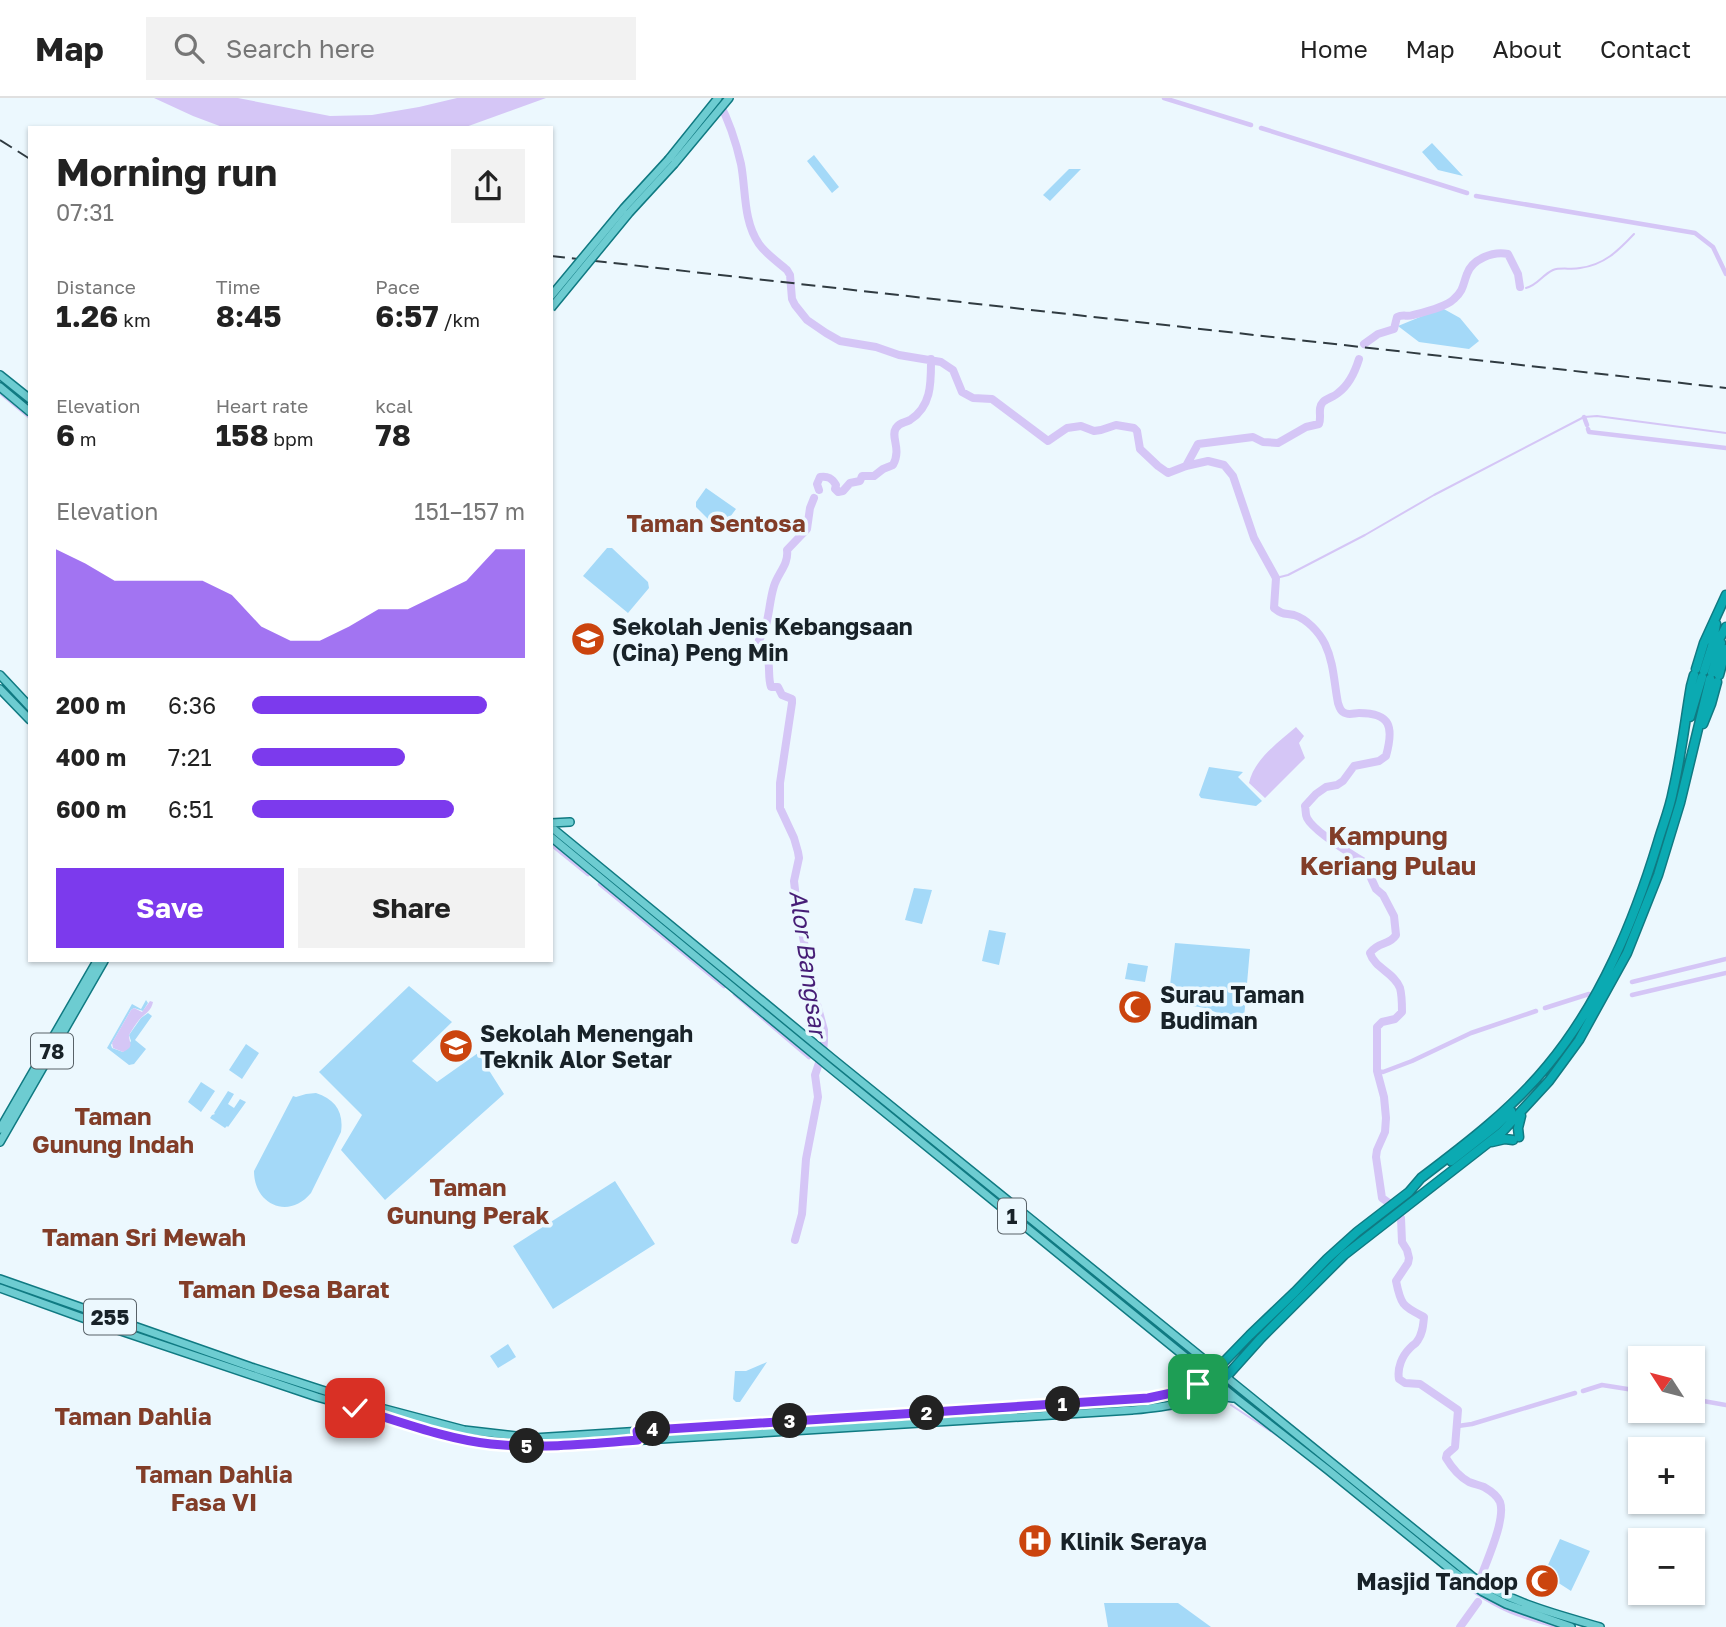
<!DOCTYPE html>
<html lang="en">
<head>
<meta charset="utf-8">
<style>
	body { margin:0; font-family:"Golos Text",sans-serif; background:#f2f2f2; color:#222; height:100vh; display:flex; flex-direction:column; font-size:26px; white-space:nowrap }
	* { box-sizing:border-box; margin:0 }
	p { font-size:23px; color:#767676 }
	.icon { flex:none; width:38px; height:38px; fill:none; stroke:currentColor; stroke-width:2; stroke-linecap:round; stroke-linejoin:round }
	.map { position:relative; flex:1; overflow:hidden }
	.panel { position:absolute; left:28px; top:28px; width:525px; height:836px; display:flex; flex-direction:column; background:#fff; border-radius:0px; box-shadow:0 2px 5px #0004 }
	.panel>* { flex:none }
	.needle { width:46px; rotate:306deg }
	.fabs { position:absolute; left:1628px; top:1248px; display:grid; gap:14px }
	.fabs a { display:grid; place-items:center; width:77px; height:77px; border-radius:0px; background:#fff; box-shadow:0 2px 5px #0004; font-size:35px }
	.pin { position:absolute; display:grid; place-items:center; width:60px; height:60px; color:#fff; margin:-30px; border-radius:14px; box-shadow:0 4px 10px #0006 }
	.km { position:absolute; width:35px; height:35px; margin:-18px; border-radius:50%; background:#222; color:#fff; font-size:19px; line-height:35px; text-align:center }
	.round { display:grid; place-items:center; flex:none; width:74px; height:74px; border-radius:0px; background:#f2f2f2 }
	.overview { display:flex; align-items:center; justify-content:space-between; height:119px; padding:0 28px }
	h1 { font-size:38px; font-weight:700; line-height:52px }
	.figures { display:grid; grid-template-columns:repeat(3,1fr); gap:10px; height:119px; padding:7px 28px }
	.figures div { display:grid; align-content:center }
	.figures b { font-size:30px; font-weight:700 }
	.figures small { font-size:19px; font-weight:400 }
	.figures p { font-size:19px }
	.chart { height:196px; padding:14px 28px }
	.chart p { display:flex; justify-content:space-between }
	.chart svg { width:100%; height:126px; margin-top:7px; fill:#7c3aed; opacity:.7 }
	.button { display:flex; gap:14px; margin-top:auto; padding:14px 28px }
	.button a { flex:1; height:80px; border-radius:0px; background:#7c3aed; color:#fff; font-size:28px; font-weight:700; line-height:80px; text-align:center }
	.button a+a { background:#f2f2f2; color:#222 }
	ul { padding:0 28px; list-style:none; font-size:23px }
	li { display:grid; grid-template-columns:112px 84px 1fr; align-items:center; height:52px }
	li i { height:18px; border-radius:9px; background:#7c3aed }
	header { display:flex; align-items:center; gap:42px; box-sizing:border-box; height:98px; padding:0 35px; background:#fff; border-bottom:2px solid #e0e0e0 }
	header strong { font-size:33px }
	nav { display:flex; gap:38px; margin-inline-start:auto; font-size:24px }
	.search { width:490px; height:63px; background:#f2f2f2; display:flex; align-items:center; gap:18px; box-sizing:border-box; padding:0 24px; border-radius:0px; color:#767676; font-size:26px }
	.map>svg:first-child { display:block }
	.green { fill:#a4d9f8 }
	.water { fill:#d5c6f6 }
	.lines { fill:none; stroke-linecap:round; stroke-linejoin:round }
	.stream { stroke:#d5c6f6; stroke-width:2 }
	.canal { stroke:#d5c6f6; stroke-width:4.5 }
	.river { stroke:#d5c6f6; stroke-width:8 }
	.major-casing { stroke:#107a82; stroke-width:10 }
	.highway-casing { stroke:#107a82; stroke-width:11 }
	.major { stroke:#6dccd1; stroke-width:7 }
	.highway { stroke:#0baab2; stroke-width:8 }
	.rail { stroke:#303b41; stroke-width:2; stroke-dasharray:14 7; stroke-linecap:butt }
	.major-bridge-casing { stroke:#107a82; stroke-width:10; stroke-linecap:butt }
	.major-bridge { stroke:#6dccd1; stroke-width:7 }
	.route-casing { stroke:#fff; stroke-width:14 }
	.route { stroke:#7c3aed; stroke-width:9 }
	.labels { text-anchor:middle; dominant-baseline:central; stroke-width:7; stroke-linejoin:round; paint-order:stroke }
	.shield { fill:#ecf8fe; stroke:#586268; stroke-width:2 }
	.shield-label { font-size:21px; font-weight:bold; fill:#182228 }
	.poi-label { font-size:23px; font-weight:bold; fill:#182228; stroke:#ecf8fe; text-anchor:start }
	.neighbourhood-label { font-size:24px; font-weight:bold; fill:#823d28; stroke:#ecf8fe }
	.water-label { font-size:24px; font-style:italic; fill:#461d76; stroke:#ecf8fe }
	.quarter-label { font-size:26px; font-weight:bold; fill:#823d28; stroke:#ecf8fe }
</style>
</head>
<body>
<header>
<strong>Map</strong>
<div class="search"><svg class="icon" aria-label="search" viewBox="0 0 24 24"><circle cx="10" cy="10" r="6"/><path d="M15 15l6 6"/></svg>Search here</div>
<nav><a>Home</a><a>Map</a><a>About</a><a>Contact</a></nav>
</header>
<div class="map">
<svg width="1726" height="1529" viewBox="0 0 1726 1529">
	<rect width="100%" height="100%" fill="#ecf8fe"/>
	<path class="green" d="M1432 45 1463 78 1438 72 1422 54Z
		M814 57 839 89 832 95 807 63Z
		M1069 71H1081L1050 103 1043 97Z
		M1442 210 1460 220 1479 243 1469 251 1419 244 1398 228Z
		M706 390 736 411 727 423 715 428 696 409V404Z
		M607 450H612L648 484 649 490 628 515 583 478Z
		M1209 669 1243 674 1238 679 1262 703 1256 708 1201 700 1199 697Z
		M914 790 932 792 922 826 905 822Z
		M989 832 1006 835 999 867 982 863Z
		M1175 845 1250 851 1244 920 1228 919 1205 910 1168 904Z
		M1128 865 1148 868 1145 884 1125 881Z
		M409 888 452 924 412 963 437 984 478 955 504 996 385 1102 341 1052 362 1017 319 974Z
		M146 902 148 905 143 913 134 910 131 912 111 947 112 950 123 954 131 943 129 937 141 920 148 915 152 918 135 942 146 951 134 966 129 967 107 950 132 906 141 911Z
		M246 946 259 955 242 981 229 972Z
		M201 984 215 993 201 1014 188 1004Z
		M228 993 234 996 228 1006 234 1010 240 1001 246 1004 228 1029 227 1028 225 1030 210 1020 212 1017 215 1016 214 1015Z
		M316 995C335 1001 344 1014 341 1034L311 1095C289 1122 254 1107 254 1073L293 998 296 999 306 996Z
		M615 1083 655 1146 553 1211 513 1148Z
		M508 1246 516 1259 498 1270 490 1258Z
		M767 1264 740 1304H736L733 1301 735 1273H746Z
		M1560 1441 1590 1453 1571 1493 1557 1484 1547 1469Z
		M1104 1505H1178L1211 1529H1108Z"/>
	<path class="water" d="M154 0H238L330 18 372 17 419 9 457 0H546L463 30H225L193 18Z
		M1296 629 1304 638 1299 645 1305 660 1265 700 1249 685C1254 661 1279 644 1296 629Z
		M150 903 153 904C151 914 145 915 139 922 135 927 132 932 129 937 129 946 135 948 123 954L113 950 112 945 131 912 134 910 142 914Z"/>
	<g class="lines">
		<path class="stream" d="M1526 190C1538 187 1542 177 1553 172 1561 169 1572 172 1580 170 1604 167 1618 153 1634 136
			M1276 480 1288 477 1365 437 1434 397 1584 319 1597 318 1726 335
			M1231 1307 1284 1342"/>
		<path class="canal" d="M1164 0 1251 27
			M1261 30 1467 95
			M1476 98 1695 135 1713 149 1726 176
			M0 294 30 319
			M1584 319 1587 327
			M1588 331 1589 334 1726 350
			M551 746 588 776
			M600 786 724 888
			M1632 884 1726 861
			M735 896 809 959
			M1632 897 1726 875
			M1545 910 1589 896
			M1377 973 1383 974 1412 963 1471 935 1536 913
			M1583 1293 1602 1287 1640 1293
			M1692 1301 1726 1307
			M1458 1328 1472 1326 1575 1295
			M1451 1476C1471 1492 1493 1507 1517 1516 1531 1521 1545 1525 1559 1529"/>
		<path class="river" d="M719 4C729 23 736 44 741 66 746 92 743 123 759 146 766 156 778 164 787 172L790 177 792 201 795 207 807 222 826 235 840 243 876 249 899 257 941 264 953 272 962 294 973 300 992 301 1048 343 1067 330 1081 328 1094 333 1101 332 1116 327 1134 330 1137 333 1140 351 1158 368 1168 375 1186 368 1208 363 1224 367 1233 378 1254 440 1276 480 1274 510C1283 517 1284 515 1294 517 1307 521 1319 534 1325 546 1334 565 1334 585 1338 605 1339 608 1340 612 1343 614 1348 618 1354 615 1359 615 1391 615 1394 629 1386 658L1379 663 1354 668 1343 683 1337 687 1326 689 1316 696 1305 708C1306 712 1305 716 1307 720 1314 734 1354 758 1369 767L1371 780 1376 791 1383 797 1394 818 1396 837C1389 848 1379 843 1370 855 1375 871 1394 874 1400 890 1402 897 1402 906 1402 914L1395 921 1382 924 1377 929V973L1384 999 1386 1020 1385 1034 1377 1052 1376 1059 1382 1100 1389 1105 1401 1120 1402 1144 1407 1152 1409 1160 1408 1165 1396 1183C1401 1208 1403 1208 1424 1219 1423 1228 1423 1234 1418 1242 1414 1248 1416 1244 1410 1250 1402 1258 1397 1270 1399 1281L1405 1285 1420 1286 1458 1312 1455 1349 1447 1356 1446 1360C1452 1370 1458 1378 1469 1384 1474 1386 1479 1387 1484 1389 1491 1393 1497 1397 1500 1404 1506 1421 1487 1462 1481 1479
			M1364 246 1378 236 1394 231 1397 219C1403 216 1407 219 1413 217 1425 214 1446 209 1454 201 1464 192 1463 186 1467 176 1472 161 1493 153 1508 156L1518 176 1520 189
			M1186 368 1198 346 1253 339 1263 344 1278 345 1306 329 1319 326C1322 319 1317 310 1323 304 1327 300 1334 299 1338 295 1349 287 1355 274 1359 261
			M819 392 817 386 820 379C828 378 832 380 836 387L835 391 838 394 843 393 850 385 860 383 862 378H874L883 371 893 367C902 350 890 339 896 330 900 324 905 325 910 322 932 308 931 284 931 261
			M759 542C770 526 768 507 774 488 778 475 789 466 787 452L807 431 810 410 814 400
			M768 561C770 571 768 580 771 589H778L782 597 792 601V605L780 685V710L794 740 798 754 799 760 794 783 797 809 815 899 824 932V943L823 953 815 977 818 999 806 1061 802 1116 795 1142
			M1460 1529 1478 1504"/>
		<g class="major-casing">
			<path id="major" d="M669 61 718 0
				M674 66 729 0
				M0 277 30 301
				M0 289 30 314
				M0 577 30 609
				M0 591 30 622
				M551 725 570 724
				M551 729 833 961 1473 1479C1511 1505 1556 1516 1600 1529
				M551 739 828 968 1237 1301 1328 1372 1455 1475 1483 1494 1506 1506 1571 1529
				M0 1031 97 863
				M0 1044 104 863
				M0 1181 251 1269 362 1305 464 1332 533 1340 1148 1301C1171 1297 1192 1291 1211 1277
				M0 1190 94 1224 317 1299 457 1339 491 1345 517 1347 612 1344 1132 1312C1163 1309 1197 1306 1221 1285
				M1203 1296 1233 1300"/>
		</g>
		<g class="highway-casing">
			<path id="highway" d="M1714 551 1726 529
				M1696 571 1704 545 1726 497
				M1704 573 1712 548 1716 526
				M1712 575 1721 545
				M1719 577 1726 551
				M1690 619 1702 579
				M1703 626 1711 606 1717 584
				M1519 1039 1518 1030 1521 1018
				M1492 1044 1505 1041 1513 1042
				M1451 1063 1497 1027 1511 1013
				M1217 1271 1250 1237 1295 1194 1327 1161 1357 1134 1409 1094 1421 1080C1466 1046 1512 1011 1548 967 1601 903 1634 823 1658 744 1663 727 1670 710 1673 693 1681 659 1685 623 1691 588L1694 577
				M1226 1279 1261 1240 1344 1157 1502 1034 1549 983 1579 942 1627 855 1658 777 1680 705 1710 581"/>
		</g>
		<use href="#major" class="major"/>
		<use href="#highway" class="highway"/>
		<path class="rail" d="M0 42 30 61
			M551 158 1726 290"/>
		<g class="major-bridge-casing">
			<path id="major-bridge" d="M551 198 624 110 669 61
				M551 210 629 115 674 66"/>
		</g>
		<use href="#major-bridge" class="major-bridge"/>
	</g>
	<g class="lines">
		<g class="route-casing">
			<path id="route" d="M355 1310C399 1323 445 1341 491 1346 540 1351 589 1346 638 1342L637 1333 1148 1300 1181 1293 1198 1286"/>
		</g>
		<use href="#route" class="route"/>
	</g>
	<defs>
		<g id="school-disc" transform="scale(1.75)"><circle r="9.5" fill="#cb440e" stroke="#ecf8fe"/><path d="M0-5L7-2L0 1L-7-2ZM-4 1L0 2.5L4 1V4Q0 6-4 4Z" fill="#fff"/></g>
		<g id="mosque-disc" transform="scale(1.75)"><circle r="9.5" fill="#cb440e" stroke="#ecf8fe"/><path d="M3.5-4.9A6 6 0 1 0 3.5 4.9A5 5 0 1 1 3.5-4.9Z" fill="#fff"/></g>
		<g id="hospital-disc" transform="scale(1.75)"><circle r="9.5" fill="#cb440e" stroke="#ecf8fe"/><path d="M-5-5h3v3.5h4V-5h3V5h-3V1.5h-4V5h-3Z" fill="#fff"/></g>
	</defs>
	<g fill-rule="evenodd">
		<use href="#school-disc" x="588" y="541"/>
		<use href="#mosque-disc" x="1135" y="909"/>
		<use href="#school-disc" x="456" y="948"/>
		<use href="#hospital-disc" x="1035" y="1443"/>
		<use href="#mosque-disc" x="1542" y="1483"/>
	</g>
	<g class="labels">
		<g class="shield">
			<rect x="31" y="935.5" width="42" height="35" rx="5"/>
			<rect x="998" y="1100.5" width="28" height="35" rx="5"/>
			<rect x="84" y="1201.5" width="52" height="35" rx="5"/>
		</g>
		<g class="shield-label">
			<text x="52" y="953">78</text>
			<text x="1012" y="1118">1</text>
			<text x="110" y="1219">255</text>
		</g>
		<g class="poi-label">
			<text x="612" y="528">Sekolah Jenis Kebangsaan<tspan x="612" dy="26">(Cina) Peng Min</tspan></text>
			<text x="1160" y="896">Surau Taman<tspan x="1160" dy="26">Budiman</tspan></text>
			<text x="480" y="935">Sekolah Menengah<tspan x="480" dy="26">Teknik Alor Setar</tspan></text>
			<text x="1060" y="1443">Klinik Seraya</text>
			<text x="1518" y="1483" text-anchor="end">Masjid Tandop</text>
		</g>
		<g class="neighbourhood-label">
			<text x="716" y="424">Taman Sentosa</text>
			<text x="113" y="1017">Taman<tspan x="113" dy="28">Gunung Indah</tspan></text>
			<text x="468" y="1088">Taman<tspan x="468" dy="28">Gunung Perak</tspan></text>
			<text x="144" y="1138">Taman Sri Mewah</text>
			<text x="284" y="1190">Taman Desa Barat</text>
			<text x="133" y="1317">Taman Dahlia</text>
			<text x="214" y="1375">Taman Dahlia<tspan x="214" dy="28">Fasa VI</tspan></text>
		</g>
		<g class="water-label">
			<text transform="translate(809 865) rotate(82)">Alor Bangsar</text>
		</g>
		<g class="quarter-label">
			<text x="1388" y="737">Kampung<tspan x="1388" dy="30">Keriang Pulau</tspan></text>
		</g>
	</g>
</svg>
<div class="fabs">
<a><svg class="needle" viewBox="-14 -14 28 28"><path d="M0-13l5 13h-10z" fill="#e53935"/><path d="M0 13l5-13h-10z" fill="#767676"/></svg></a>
<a>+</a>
<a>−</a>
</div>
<div class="pin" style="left:1198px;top:1286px;background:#1e9e55"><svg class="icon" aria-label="arrive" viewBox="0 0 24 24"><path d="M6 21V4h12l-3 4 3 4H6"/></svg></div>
<div class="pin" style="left:355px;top:1310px;background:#d93025"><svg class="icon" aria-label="check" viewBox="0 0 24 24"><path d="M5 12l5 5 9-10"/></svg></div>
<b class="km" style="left:1063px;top:1306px">1</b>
<b class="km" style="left:927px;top:1315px">2</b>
<b class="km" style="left:790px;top:1323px">3</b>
<b class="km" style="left:653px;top:1331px">4</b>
<b class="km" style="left:527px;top:1348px">5</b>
<section class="panel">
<div class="overview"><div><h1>Morning run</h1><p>07:31</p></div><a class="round"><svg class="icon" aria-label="share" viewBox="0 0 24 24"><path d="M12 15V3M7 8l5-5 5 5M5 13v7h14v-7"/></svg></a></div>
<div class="figures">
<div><p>Distance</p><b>1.26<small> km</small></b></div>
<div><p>Time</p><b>8:45</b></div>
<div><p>Pace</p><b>6:57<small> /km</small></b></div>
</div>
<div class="figures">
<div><p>Elevation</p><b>6<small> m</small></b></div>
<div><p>Heart rate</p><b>158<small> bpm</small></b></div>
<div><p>kcal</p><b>78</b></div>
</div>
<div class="chart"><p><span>Elevation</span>151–157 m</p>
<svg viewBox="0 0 160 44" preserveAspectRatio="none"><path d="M0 44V6L10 11L20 17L30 17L40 17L50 17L60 22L70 33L80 38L90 38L100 33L110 27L120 27L130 22L140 17L150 6L160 6V44z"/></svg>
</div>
<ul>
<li><b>200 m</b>6:36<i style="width:86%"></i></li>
<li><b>400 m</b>7:21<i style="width:56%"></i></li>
<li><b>600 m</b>6:51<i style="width:74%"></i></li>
</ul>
<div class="button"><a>Save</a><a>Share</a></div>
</section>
</div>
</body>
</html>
